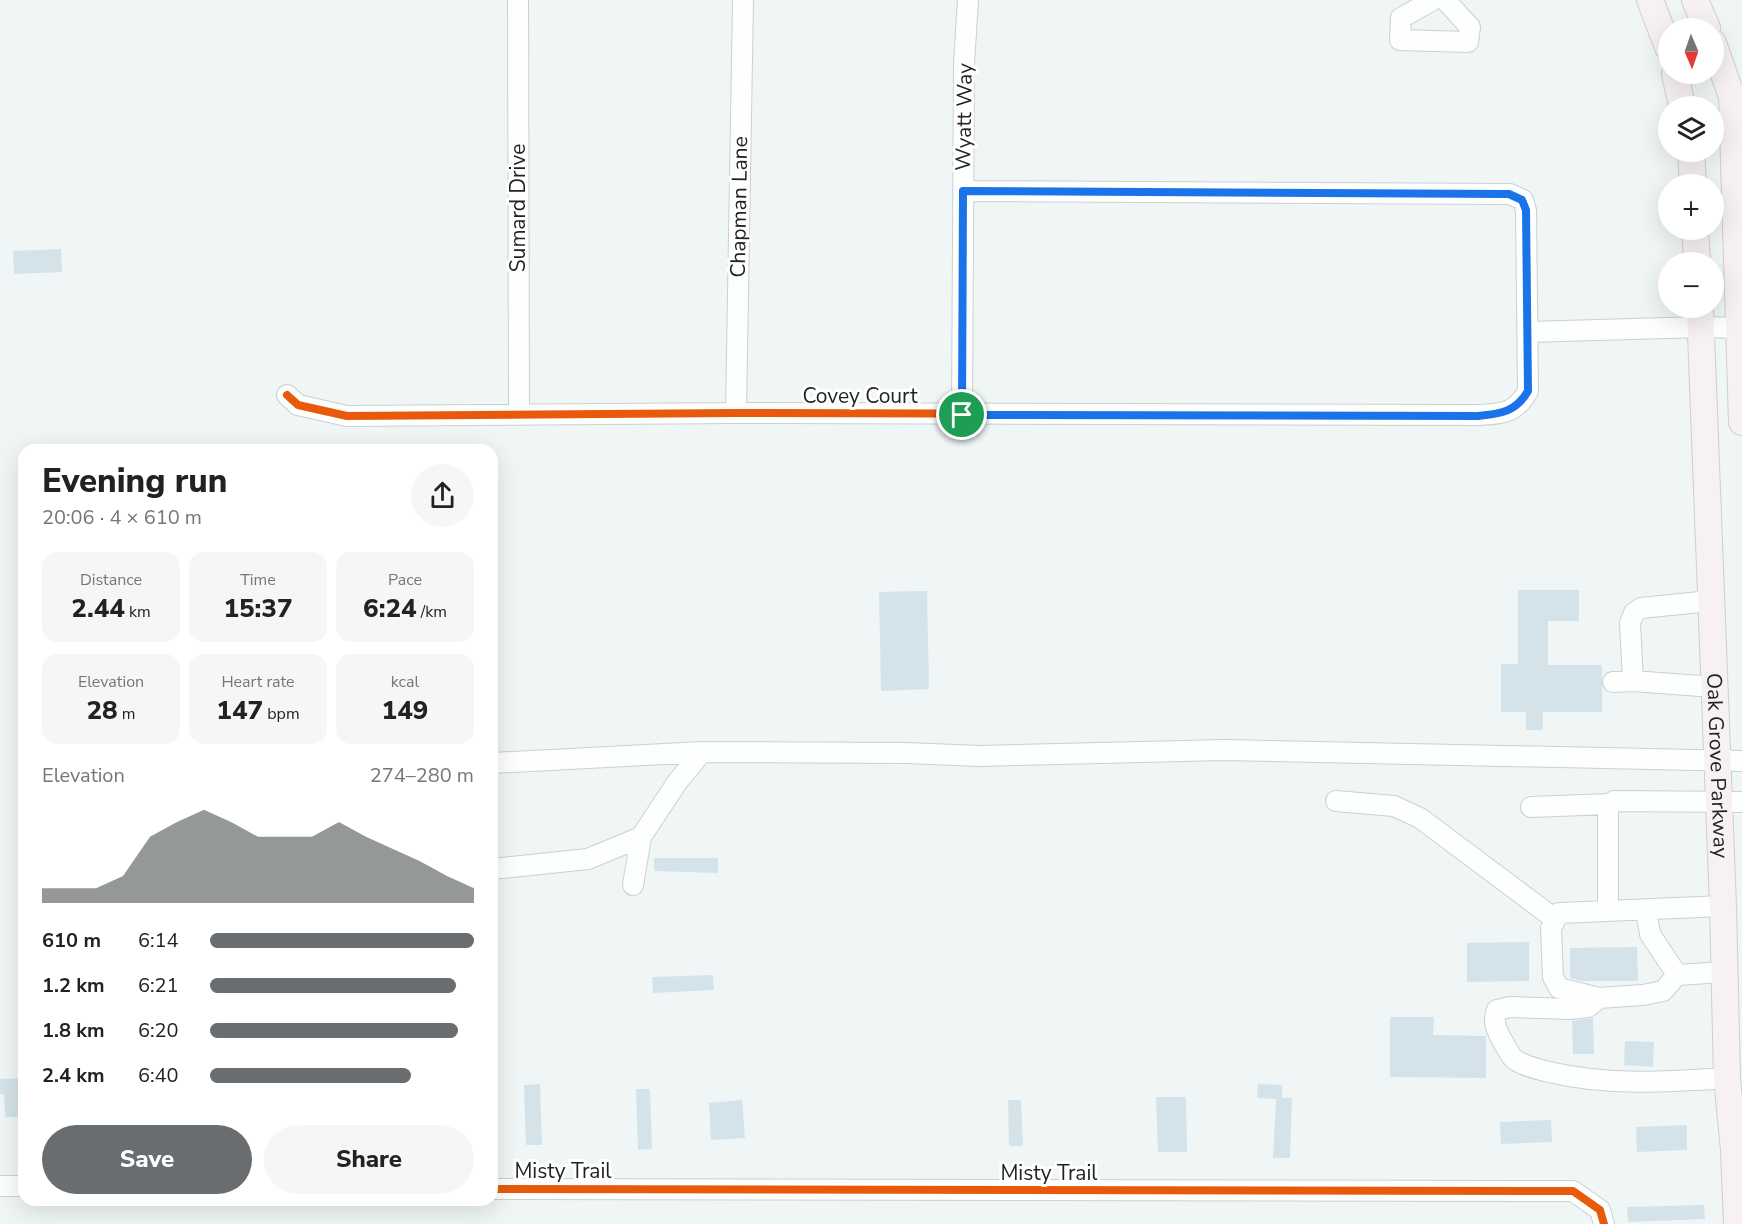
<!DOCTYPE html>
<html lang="en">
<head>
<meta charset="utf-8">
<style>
	body { margin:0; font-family:"Nunito Sans",sans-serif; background:#f6f6f6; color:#222; height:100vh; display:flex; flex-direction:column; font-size:22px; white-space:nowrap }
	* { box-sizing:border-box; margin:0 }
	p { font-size:20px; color:#767676 }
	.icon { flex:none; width:33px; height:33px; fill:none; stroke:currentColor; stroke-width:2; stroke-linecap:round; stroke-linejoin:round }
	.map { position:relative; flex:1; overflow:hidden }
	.panel { position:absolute; left:18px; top:444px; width:480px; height:762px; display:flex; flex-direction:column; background:#fff; border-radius:18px; box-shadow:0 6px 24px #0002 }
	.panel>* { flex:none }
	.needle { width:39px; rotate:178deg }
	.tools { position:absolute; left:1658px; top:18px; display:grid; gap:12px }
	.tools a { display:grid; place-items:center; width:66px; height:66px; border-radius:50%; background:#fff; box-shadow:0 6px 24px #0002; font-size:30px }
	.pin { position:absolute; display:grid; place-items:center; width:51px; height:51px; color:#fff; margin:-26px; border:3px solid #fff; border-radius:50%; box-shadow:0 2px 6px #0007 }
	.round { display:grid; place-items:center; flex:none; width:63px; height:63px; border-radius:32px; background:#f6f6f6 }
	.headline { display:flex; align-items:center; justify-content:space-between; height:102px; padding:0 24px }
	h1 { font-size:33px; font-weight:800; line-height:45px }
	.figures { display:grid; grid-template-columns:repeat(3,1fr); gap:9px; height:102px; padding:6px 24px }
	.figures div { display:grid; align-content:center; border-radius:15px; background:#f6f6f6; text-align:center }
	.figures b { font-size:26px; font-weight:800 }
	.figures small { font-size:16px; font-weight:400 }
	.figures p { font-size:16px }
	.chart { height:168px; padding:12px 24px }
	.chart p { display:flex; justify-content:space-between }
	.chart svg { width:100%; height:108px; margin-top:6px; fill:#696d6f; opacity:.7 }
	.action { display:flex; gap:12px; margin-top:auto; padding:12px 24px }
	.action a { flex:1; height:69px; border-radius:36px; background:#696d6f; color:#fff; font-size:24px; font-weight:800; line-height:69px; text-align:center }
	.action a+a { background:#f6f6f6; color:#222 }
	ul { padding:0 24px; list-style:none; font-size:20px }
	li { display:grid; grid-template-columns:96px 72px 1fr; align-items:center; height:45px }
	li i { height:15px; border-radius:8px; background:#696d6f }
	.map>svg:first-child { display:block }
	.building { fill:#d4e3e9 }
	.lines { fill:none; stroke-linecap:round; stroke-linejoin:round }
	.minor-casing { stroke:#ccd0d1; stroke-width:22 }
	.major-casing { stroke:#cdcfd0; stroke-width:28 }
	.minor { stroke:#fdfefe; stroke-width:20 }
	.major { stroke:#f7f2f1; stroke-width:26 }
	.cycleway-casing { stroke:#fff; stroke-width:11 }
	.cycleway { stroke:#e8590c; stroke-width:8 }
	.route-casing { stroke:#fff; stroke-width:12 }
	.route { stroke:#1a73e8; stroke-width:8 }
	.labels { text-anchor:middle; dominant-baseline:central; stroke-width:6; stroke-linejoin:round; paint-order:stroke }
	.street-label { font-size:21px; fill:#212426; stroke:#fff }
</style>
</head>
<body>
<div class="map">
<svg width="1742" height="1224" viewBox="0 0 1742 1224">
	<rect width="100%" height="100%" fill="#f0f5f6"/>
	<path class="building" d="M61 249 62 272 14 274 13 251Z
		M1518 590H1579V621H1548V665H1602V712H1543V730H1526V712H1501V664H1518Z
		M927 591 929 689 881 691 879 592Z
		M654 858H718V873L654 871Z
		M1529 942V981L1467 982V943Z
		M1637 947 1638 981H1582L1570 978V948Z
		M713 975 714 990 653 993 652 977Z
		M1390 1017H1434L1433 1035 1486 1036V1078L1390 1077Z
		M1593 1018 1594 1054H1573L1572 1021Z
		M1625 1041 1654 1042 1653 1067 1624 1065Z
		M24 1078V1117H5L4 1094H0V1079Z
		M540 1084 542 1145H526L524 1085Z
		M1258 1084 1282 1085V1098H1292L1290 1158H1273L1276 1099 1257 1098Z
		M636 1089H650L652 1149 638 1150Z
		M1156 1097H1186L1187 1152H1158Z
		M742 1100 745 1138 711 1140 709 1103Z
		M1008 1100H1021L1023 1146H1009Z
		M1551 1120 1552 1142 1501 1144 1500 1122Z
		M1687 1125V1150L1637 1152 1636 1127Z
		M1704 1205 1705 1219 1628 1222 1627 1207Z"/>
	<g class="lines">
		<g class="minor-casing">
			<path id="minor" d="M518 0 519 415
				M1433 0 1401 18 1400 40 1468 42 1470 27 1445 0
				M1529 332 1701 327 1742 328
				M287 395 298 405 347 416 736 413 1477 415C1502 414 1515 414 1528 391L1526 210 1523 200 1510 194 963 191
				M736 413 743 0
				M962 415 964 64 968 0
				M1633 681 1630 623 1634 613 1641 608 1710 601
				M1613 682 1633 681 1714 687
				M492 763 702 752 907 753 980 756 1225 750 1742 761
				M1336 801 1394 806 1420 818 1555 919
				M1531 807 1610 804
				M492 869 588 859 641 837 678 781 702 752
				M633 885 641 837
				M1723 906 1559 913 1551 928 1553 977 1559 988 1599 998 1643 995 1663 991 1677 975 1724 972
				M1646 910 1650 934 1677 975
				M1608 911V812L1610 804 1614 801 1742 802
				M1599 998 1588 1007 1570 1009 1510 1007 1497 1010C1492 1020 1496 1030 1502 1040 1505 1045 1509 1054 1514 1059 1523 1066 1538 1069 1549 1072 1608 1086 1667 1082 1727 1078
				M0 1186H24
				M492 1189 1573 1191 1600 1210 1604 1224"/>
		</g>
		<g class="major-casing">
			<g id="major">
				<path d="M1650 0 1668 47"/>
				<path d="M1695 0 1707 28"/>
				<path d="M1713 43 1732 97 1742 422"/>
				<path d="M1675 74 1682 106"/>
				<path d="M1691 152 1693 184"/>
				<path d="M1695 230 1697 262"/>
				<path id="s1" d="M1700 308 1723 906 1727 1078 1734 1150 1737 1224"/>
			</g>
		</g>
		<use href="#minor" class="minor"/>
		<use href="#major" class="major"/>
		<g class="cycleway-casing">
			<path id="cycleway" d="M287 395 298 405 347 416 736 413 1477 415C1502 414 1515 414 1528 391L1526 210 1523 200 1510 194 963 191
				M492 1189 1573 1191 1600 1210 1604 1224"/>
		</g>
		<use href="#cycleway" class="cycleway"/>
	</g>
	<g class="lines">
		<g class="route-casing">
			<path id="route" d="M963 191 1509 194 1522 200 1526 210 1528 391C1516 412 1500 414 1478 416L962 415Z"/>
		</g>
		<use href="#route" class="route"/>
	</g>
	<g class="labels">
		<g class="street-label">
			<text transform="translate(964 117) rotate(-89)">Wyatt Way</text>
			<text transform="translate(739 207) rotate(-89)">Chapman Lane</text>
			<text transform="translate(518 208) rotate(-90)">Sumard Drive</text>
			<text x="860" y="396">Covey Court</text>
			<text stroke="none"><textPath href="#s1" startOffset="458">Oak Grove Parkway</textPath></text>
			<text x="563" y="1171">Misty Trail</text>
			<text x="1049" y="1173">Misty Trail</text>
		</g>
	</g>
</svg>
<div class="tools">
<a><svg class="needle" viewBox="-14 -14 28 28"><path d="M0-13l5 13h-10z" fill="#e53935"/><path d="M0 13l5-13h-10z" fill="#767676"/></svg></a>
<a><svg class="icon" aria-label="layers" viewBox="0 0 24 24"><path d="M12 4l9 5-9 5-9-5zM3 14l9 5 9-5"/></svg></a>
<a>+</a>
<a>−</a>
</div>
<div class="pin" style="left:962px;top:415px;background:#1e9e55"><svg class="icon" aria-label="arrive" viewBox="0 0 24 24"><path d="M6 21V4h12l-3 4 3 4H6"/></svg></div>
<section class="panel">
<div class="headline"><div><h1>Evening run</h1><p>20:06 · 4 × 610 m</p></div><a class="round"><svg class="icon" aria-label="share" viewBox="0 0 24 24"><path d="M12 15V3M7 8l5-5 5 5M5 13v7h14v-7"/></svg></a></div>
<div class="figures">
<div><p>Distance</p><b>2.44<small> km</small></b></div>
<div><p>Time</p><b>15:37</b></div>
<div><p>Pace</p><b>6:24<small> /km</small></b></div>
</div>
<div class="figures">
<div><p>Elevation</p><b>28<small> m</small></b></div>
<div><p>Heart rate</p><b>147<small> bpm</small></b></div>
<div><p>kcal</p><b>149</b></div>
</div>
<div class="chart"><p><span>Elevation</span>274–280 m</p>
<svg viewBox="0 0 160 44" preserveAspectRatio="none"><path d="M0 44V38L10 38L20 38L30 33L40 17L50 11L60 6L70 11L80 17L90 17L100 17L110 11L120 17L130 22L140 27L150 33L160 38V44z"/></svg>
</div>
<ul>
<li><b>610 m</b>6:14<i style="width:100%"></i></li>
<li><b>1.2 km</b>6:21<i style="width:93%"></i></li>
<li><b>1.8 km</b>6:20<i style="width:94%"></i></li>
<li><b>2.4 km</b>6:40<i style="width:76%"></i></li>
</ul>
<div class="action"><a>Save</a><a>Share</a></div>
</section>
</div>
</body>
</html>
